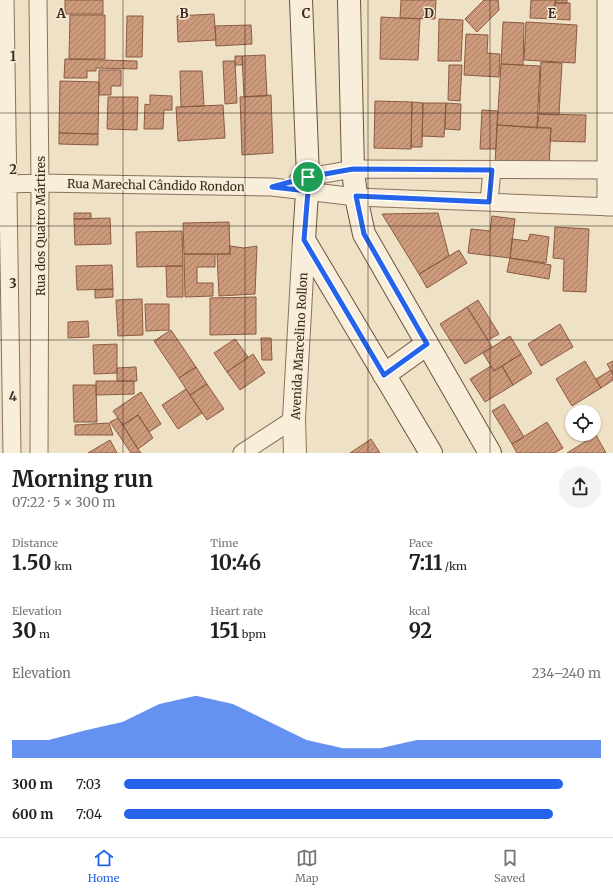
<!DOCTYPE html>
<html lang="en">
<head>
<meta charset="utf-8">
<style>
	body { margin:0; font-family:Merriweather,serif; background:#f2f2f2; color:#202124; height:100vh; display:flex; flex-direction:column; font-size:15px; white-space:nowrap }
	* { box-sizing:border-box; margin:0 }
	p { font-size:13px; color:#757577 }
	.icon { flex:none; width:22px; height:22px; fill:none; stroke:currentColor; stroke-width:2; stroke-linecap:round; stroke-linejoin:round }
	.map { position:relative; height:453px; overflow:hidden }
	.sheet { display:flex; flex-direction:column; background:#fff; flex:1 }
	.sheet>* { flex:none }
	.fabs { position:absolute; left:565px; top:405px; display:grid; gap:8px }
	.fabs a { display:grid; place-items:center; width:36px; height:36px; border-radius:50%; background:#fff; box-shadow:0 1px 3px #0004; font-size:20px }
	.pin { position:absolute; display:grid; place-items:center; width:34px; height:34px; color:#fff; margin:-17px; border:2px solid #fff; border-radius:50%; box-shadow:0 1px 4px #0007 }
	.round { display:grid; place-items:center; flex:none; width:42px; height:42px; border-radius:21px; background:#f2f2f2 }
	.head { display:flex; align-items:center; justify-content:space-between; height:68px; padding:0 12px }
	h1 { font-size:22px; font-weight:700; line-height:30px }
	.stats { display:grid; grid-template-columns:repeat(3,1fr); gap:6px; height:68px; padding:4px 12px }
	.stats div { display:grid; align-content:center }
	.stats b { font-size:20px; font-weight:700 }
	.stats small { font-size:11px; font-weight:400 }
	.stats p { font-size:11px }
	.chart { height:112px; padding:8px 12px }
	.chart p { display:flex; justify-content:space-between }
	.chart svg { width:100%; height:72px; margin-top:4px; fill:#2563eb; opacity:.7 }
	ul { padding:0 12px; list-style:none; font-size:13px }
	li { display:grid; grid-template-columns:64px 48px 1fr; align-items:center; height:30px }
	li i { height:10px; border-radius:5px; background:#2563eb }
	.menu { display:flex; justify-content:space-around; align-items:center; height:56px; border-top:1px solid #e0e0e0; background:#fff; font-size:11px; color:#757577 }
	.menu a { display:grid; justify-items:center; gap:2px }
	.menu .selected { color:#2563eb }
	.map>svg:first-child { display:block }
	.building { fill:url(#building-hatch); stroke:#8a5b41 }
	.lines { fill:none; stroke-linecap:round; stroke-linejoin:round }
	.minor-casing { stroke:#8a725c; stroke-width:19 }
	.tertiary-casing { stroke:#8a725c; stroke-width:24 }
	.secondary-casing { stroke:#6c533f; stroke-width:24 }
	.minor { stroke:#f9eeda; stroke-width:17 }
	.tertiary { stroke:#f9eeda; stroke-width:22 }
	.secondary { stroke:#f9eeda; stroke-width:22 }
	.route-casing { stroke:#fff; stroke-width:8 }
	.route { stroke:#2563eb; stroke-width:5 }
	.grid { fill:none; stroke:#3b2b1f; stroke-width:1; stroke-opacity:0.55 }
	.labels { text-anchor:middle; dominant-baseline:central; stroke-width:3; stroke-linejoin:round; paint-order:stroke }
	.street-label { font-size:12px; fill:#3b2b1f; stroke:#f6ebd6 }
	.grid-label { font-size:13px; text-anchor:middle; font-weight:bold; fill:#3b2b1f; stroke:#f6ebd6; stroke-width:3; stroke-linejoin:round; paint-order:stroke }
</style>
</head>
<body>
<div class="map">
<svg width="613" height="453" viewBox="0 0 613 453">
	<defs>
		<pattern id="building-hatch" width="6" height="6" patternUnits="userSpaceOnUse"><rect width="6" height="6" fill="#cd9a7c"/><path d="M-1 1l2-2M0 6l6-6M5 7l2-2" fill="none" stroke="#a87e65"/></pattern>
	</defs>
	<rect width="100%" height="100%" fill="#efe1c6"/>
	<path class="building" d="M65 0H103V14H65Z
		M401 0H436L435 19 400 18Z
		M484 0H498L499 10 477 32 465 19Z
		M531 0H555V19L530 18Z
		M556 0H567V3H555Z
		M555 3H570V20L555 19Z
		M214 14 216 40 178 42 177 16Z
		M70 15H105V59H69Z
		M127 16H143L142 57H126Z
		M381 17 420 19 418 60 380 59Z
		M439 19 463 20 461 61H438Z
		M503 22 524 23 523 65 501 64Z
		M526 22 577 25 575 63 524 60Z
		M251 25 252 44 216 46 215 26Z
		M466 34 488 35 487 53 500 54 499 77 464 75Z
		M265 55 267 96 244 97 242 56Z
		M235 56H242L243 65H235Z
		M65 59 137 61V69L96 68V71H87V78H64Z
		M223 61H235L237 103 225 104Z
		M541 62 562 63 559 115 539 114Z
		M501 64 540 66 537 128 497 125Z
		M449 65H462L460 101 448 100Z
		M99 70H121V86H111V95H99Z
		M180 71H202L204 106 181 107Z
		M60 81 99 82 98 134 59 133Z
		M150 95 172 96V110H164L163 129H144L145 104 150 105Z
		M271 95 273 153 242 155 240 97Z
		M108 97H138L137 130 107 129Z
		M375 101 412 102 411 149 374 148Z
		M412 102 423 103 422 147H411Z
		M423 103H446L444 137 422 136Z
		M446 103 461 104 460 130 445 129Z
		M223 105 225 138 178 141 176 107Z
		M482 110 498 111 496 149H480Z
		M539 114 586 115 585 142 550 141 551 128H537Z
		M497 125 551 128 549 167 495 164Z
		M59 133 98 134V145L59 144Z
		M74 213H91V219H74Z
		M438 213 449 256 419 274 382 214Z
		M492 216 515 219 510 258 468 253 471 229 490 231Z
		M110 218 111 244 75 245 74 219Z
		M229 222 230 254H184L183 223Z
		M555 227 589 229 586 292 563 291 564 259 553 258Z
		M182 231 183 266 137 267 136 232Z
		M530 234 549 237 546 263 510 258 512 239 528 241Z
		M230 246 244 248 257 246 255 294 219 296 217 254H230Z
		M459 250 467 263 427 288 419 274Z
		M184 254H215V267H197V283H213V296L185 297Z
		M510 258 551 265 549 279 507 272Z
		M112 265 113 289 77 290 76 266Z
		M166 266H183V297H167Z
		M113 289V297L95 298V290Z
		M256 297V334L210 335V298Z
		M142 299 143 335 118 336 116 300Z
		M478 300 499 334 488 340 467 307Z
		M145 304H169V330L146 331Z
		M467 307 492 347 465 364 440 324Z
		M88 321 89 337 68 338V322Z
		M560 324 573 347 541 366 528 344Z
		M171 330 196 367 179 378 154 341Z
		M510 336 521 354 494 371 483 353Z
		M261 338H271L272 360H262Z
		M235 339 248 357 227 372 214 353Z
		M117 344V373L94 374 93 345Z
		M253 354 265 373 240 390 227 372Z
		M521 354 532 373 513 385 502 366Z
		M585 361 601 388 572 406 556 379Z
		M613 361V374L607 364Z
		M491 366 494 371 502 366 513 385 485 402 470 379Z
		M136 367 137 381H117V368Z
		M196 367 207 384 190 395 179 378Z
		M611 370 613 374V380L601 388 596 379Z
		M96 381H134V394L96 395Z
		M207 384 224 409 207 420 190 395Z
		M73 385H96L97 422H74Z
		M186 389 202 413 178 429 162 405Z
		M141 392 161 424 149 432 138 415 123 425 113 411Z
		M504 404 524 437 512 444 492 411Z
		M138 415 153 438 138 449 123 425Z
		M118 418 138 449 141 453H131L110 422Z
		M547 422 563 448 554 453H517L512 444Z
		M109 423 113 435H75V425Z
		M596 435 606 453H567Z
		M371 439 380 453H350Z
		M110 440 117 453H88Z"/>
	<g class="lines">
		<g class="minor-casing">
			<path id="minor" d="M5 0 12 453
				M38 0 40 183 39 453
				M606 0V207
				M298 180 308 177 353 169 613 170
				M9 184 40 183 272 187 356 197 613 207
				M489 202 492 170
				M242 453 294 419"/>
		</g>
		<g class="tertiary-casing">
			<path id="tertiary" d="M295 453 294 419 304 240"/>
		</g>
		<g class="secondary-casing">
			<path id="secondary" d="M301 0 308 177 304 240 431 453
				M349 0 353 169 356 197 364 234 490 453
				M384 375 427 344"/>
		</g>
		<use href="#minor" class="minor"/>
		<use href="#tertiary" class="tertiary"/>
		<use href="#secondary" class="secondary"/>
	</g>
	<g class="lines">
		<g class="route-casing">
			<path id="route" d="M353 169 492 170 489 202 356 196 364 234 427 344 384 375 304 240 308 191 272 187 308 177Z"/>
		</g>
		<use href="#route" class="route"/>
	</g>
	<path class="grid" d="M123 0V453M245 0V453M368 0V453M490 0V453M0 113H613M0 226H613M0 340H613"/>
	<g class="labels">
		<g class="street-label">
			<text transform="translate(156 185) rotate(1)">Rua Marechal Cândido Rondon</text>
			<text transform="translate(40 226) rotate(-90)">Rua dos Quatro Mártires</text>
			<text transform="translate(299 346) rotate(-87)">Avenida Marcelino Rollon</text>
		</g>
	</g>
	<g class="grid-label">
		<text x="61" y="18">A</text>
		<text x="184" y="18">B</text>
		<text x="306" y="18">C</text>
		<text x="429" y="18">D</text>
		<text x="552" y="18">E</text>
		<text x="13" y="61">1</text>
		<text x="13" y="174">2</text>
		<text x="13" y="288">3</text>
		<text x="13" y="401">4</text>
	</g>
</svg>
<div class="fabs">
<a><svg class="icon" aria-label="locate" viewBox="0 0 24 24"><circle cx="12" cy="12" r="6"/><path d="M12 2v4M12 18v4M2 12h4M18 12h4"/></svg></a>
</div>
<div class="pin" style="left:308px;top:177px;background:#1e9e55"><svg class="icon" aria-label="arrive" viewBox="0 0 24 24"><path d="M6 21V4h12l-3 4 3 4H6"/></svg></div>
</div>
<section class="sheet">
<div class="head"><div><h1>Morning run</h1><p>07:22 · 5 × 300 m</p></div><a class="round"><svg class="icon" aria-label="share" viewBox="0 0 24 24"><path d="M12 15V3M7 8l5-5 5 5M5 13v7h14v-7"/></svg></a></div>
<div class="stats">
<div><p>Distance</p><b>1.50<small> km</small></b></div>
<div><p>Time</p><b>10:46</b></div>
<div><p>Pace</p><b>7:11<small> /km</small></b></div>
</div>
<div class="stats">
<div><p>Elevation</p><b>30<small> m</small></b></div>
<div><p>Heart rate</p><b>151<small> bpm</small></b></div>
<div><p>kcal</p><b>92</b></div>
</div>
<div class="chart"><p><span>Elevation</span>234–240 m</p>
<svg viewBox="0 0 160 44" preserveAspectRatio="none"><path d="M0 44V33L10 33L20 27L30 22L40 11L50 6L60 11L70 22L80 33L90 38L100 38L110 33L120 33L130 33L140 33L150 33L160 33V44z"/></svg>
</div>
<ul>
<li><b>300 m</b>7:03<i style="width:92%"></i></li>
<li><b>600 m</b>7:04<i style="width:90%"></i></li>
</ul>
</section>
<nav class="menu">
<a class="selected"><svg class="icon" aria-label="home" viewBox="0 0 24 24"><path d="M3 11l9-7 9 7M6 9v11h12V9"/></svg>Home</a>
<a><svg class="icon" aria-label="map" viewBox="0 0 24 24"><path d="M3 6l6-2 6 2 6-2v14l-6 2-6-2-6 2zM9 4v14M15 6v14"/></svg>Map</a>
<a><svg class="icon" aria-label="saved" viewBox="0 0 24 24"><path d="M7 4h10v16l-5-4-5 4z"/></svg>Saved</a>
</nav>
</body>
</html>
